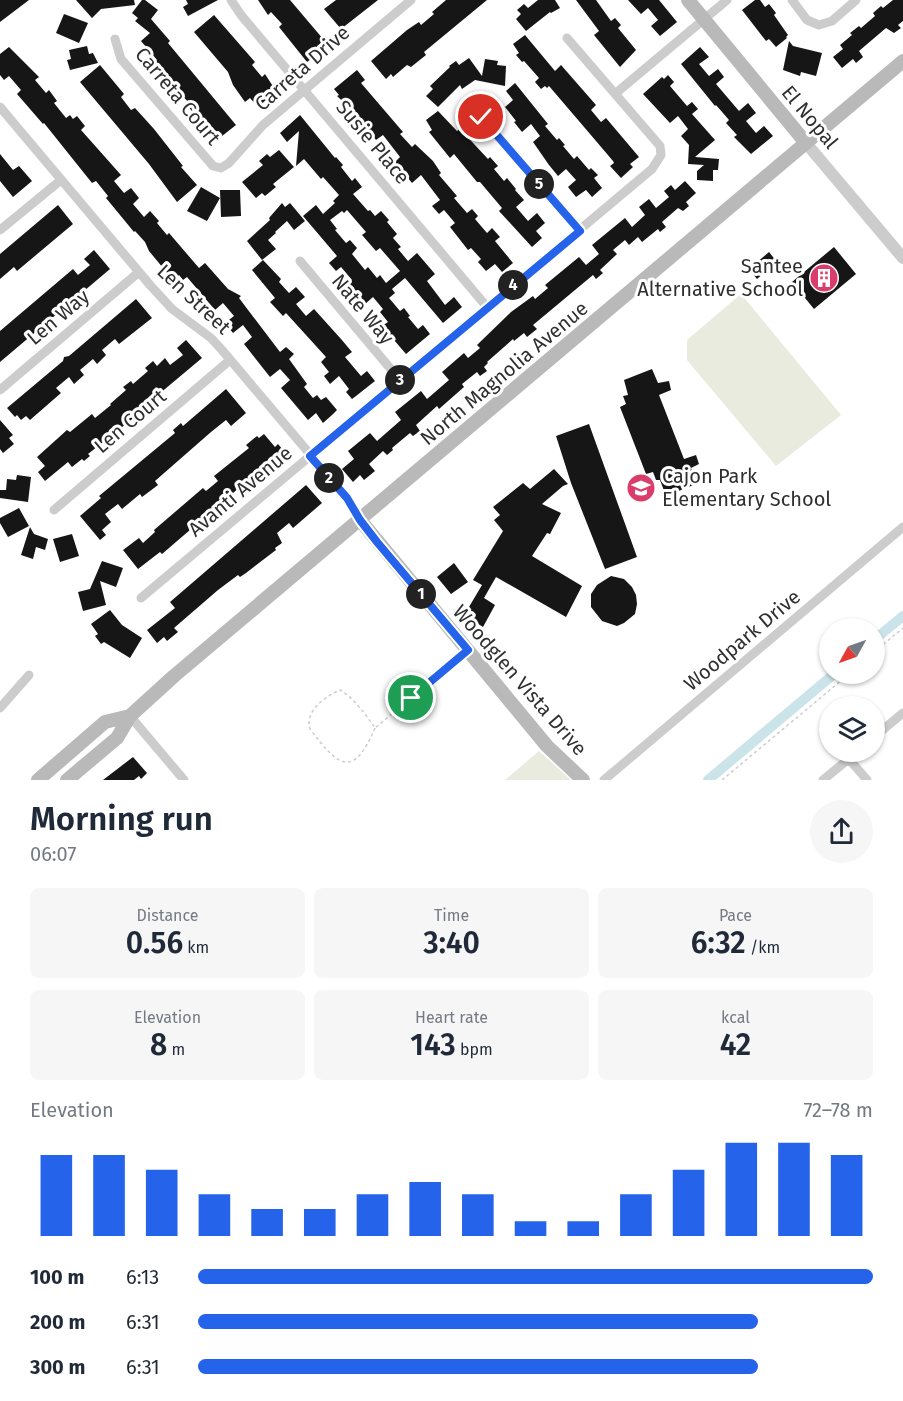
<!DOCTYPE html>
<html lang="en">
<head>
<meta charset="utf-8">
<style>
	body { margin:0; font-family:"Fira Sans",sans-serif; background:#f6f6f7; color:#1f2937; height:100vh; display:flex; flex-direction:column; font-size:22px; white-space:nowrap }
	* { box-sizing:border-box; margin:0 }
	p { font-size:20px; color:#747a83 }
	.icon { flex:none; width:33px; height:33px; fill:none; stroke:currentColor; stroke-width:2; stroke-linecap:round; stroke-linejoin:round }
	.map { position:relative; height:780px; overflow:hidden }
	.side { display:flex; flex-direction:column; background:#fff; flex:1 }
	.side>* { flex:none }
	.needle { width:39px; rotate:230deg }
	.fabs { position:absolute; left:819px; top:618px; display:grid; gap:12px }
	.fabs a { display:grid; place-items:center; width:66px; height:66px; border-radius:50%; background:#fff; box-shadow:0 2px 4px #0004; font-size:30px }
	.pin { position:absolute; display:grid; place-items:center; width:51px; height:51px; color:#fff; margin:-26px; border:3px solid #fff; border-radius:50%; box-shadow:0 2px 6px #0007 }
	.km { position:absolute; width:30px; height:30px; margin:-15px; border-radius:50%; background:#222; color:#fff; font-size:16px; line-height:30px; text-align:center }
	.round { display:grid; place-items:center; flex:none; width:63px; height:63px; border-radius:32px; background:#f6f6f7 }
	.overview { display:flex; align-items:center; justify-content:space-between; height:102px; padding:0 30px }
	h1 { font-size:33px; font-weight:600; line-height:45px }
	.figures { display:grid; grid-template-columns:repeat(3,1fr); gap:9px; height:102px; padding:6px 30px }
	.figures div { display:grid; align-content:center; border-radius:9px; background:#f6f6f7; text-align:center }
	.figures b { font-size:30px; font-weight:600 }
	.figures small { font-size:16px; font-weight:400 }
	.figures p { font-size:16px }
	.chart { height:168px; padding:12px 30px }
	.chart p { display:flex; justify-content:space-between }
	.chart svg { width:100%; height:108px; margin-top:6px; stroke:#2563eb; stroke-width:6 }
	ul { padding:0 30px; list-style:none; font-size:20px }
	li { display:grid; grid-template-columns:96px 72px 1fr; align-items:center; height:45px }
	li i { height:15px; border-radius:8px; background:#2563eb }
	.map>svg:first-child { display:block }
	.green { fill:#e8ebde }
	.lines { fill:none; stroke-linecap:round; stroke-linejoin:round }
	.canal { stroke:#cbe4ea; stroke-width:10 }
	.building { fill:#161616; fill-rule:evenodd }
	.path { stroke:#ccc; stroke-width:1.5; stroke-dasharray:3 3; stroke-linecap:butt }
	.service { stroke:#ccc; stroke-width:4.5 }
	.minor { stroke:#ccc; stroke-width:9 }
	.tertiary { stroke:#ccc; stroke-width:12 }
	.secondary { stroke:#b9b9b9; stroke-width:14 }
	.route-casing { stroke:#fff; stroke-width:12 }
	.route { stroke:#2563eb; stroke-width:8 }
	.labels { text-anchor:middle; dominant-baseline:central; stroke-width:6; stroke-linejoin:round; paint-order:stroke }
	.street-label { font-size:20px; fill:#2f2f2f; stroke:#fff }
	.poi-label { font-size:20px; fill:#2f2f2f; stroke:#fff; text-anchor:end }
</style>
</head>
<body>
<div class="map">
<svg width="903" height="780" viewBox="0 0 903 780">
	<rect width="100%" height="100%" fill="#fff"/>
	<path class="green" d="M741 294 841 415 776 466 687 360V340Z
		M539 751 571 780H505Z"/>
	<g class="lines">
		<path class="canal" d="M874 640 903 616
			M708 780 834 674"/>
	</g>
	<path class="building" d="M0 0H29L0 22Z
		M76 0H134L135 5 101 9 92 18Z
		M142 0H145L158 10 151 19 170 41 168 43 236 125 217 140 213 135 212 136 187 105 189 103 178 91 175 94 152 64 157 60 141 41 150 33 135 21 138 18 132 13Z
		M186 0H218L188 16 183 7 188 4Z
		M258 0H290L329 46 307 62 279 27 282 24 271 12 268 15Z
		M336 0H378L341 29 324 9Z
		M446 0H487L424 52 426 55 411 67 407 65 393 77 391 74 386 79 371 61 407 30 419 22 421 25 434 14 432 12Z
		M538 0H555L560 8 551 13 550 12 526 31 516 19 521 14 517 10 524 4 528 8Z
		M576 0H596L611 21 615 18 621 25 618 28 636 50 620 67 594 35 599 31Z
		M628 0H659L677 22 660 36 651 26 658 20 648 8 641 14Z
		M755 0H760L765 7 769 4 776 13 774 15 788 35 786 37 787 38 776 47 769 39 766 41 742 10Z
		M893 0H903V21L898 25 901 28 894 33 886 28 859 51 863 57 856 63 853 59 842 68 833 57 843 49 840 45 852 35 850 33 859 26 861 28 875 16 873 13 881 6 883 8Z
		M64 14 88 23 79 43 56 33Z
		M214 15 255 62 252 65 262 77 265 74 276 91 258 107 250 98 245 102 233 85 228 72 194 32Z
		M525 35 555 71 561 65 596 105 591 110 601 122 606 118 639 157 630 164 633 167 621 178 610 166 614 163 613 161 596 141 549 86 547 88 545 86 541 89 535 82 539 78 524 61 522 62 516 55 519 53 513 44Z
		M789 41 793 46 822 53 816 76 801 72 800 76 783 70Z
		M87 46 89 54 93 53 98 63 70 70 67 60 71 59 69 50Z
		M9 47 39 77 35 80 46 93 49 90 57 101 54 103 66 118 70 115 73 119 77 116 85 126 81 130 121 175 114 181 124 193 131 188 139 198 133 204 144 217 150 211 159 221 157 223 167 235 169 233 199 268 205 263 228 289 241 296 239 298 280 352 286 347 294 354 289 359 307 384 304 387 313 398 317 395 321 400 326 397 337 410 332 415 323 423 316 413 308 420 281 388 290 380 280 369 270 377 244 344 252 337 243 325 233 333 225 323 234 316 223 303 215 310 187 277 183 280 179 275 175 279 170 273 168 274 149 251 145 242 135 231 134 232 106 198 108 196 96 181 92 183 44 123 43 124 17 94 21 90 9 76 4 80 0 75V54Z
		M700 47 709 57 699 64 709 76 718 69 724 77 716 84 739 111 748 103 756 113 746 121 756 133 764 126 773 136 751 154 734 137 737 135 726 123 729 120 716 105 715 106 681 64Z
		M469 58 482 76 485 59 498 61 497 65 506 66 505 86 475 80 462 89 460 85 438 107 426 96 433 89 430 86 450 67 449 66 456 61 459 65Z
		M100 65 124 94 121 97 131 110 135 108 154 129 183 166 181 167 197 185 177 202 149 164 80 82Z
		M357 70 365 80 361 83 403 132 400 134 412 147 415 144 433 161 441 173 439 175 457 196 454 198 467 213 472 209 478 216 475 219 487 233 492 228 500 237 495 241 513 263 502 272 495 264 486 271 478 262 481 259 471 248 468 250 450 227 455 223 444 210 439 214 432 206 440 200 421 175 412 183 395 162 400 157 383 135 376 140 359 117 337 96 339 95 334 89Z
		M668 75 674 82 670 86 687 106 692 102 698 109 692 114 715 140 695 157 719 159 718 170H713V181L697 180V171L704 165 688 164 689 145 681 136 688 129 678 116 670 123 643 94 662 77 664 79Z
		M515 83 548 124 545 126 557 140 559 138 565 145 563 146 574 159 577 156 589 170 591 168 598 175 594 178 602 188 592 197 586 190 576 197 568 187 576 180 566 169 558 176 549 165 533 142 540 136 531 124 522 132 514 122 516 121 505 107 513 100 506 91Z
		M438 111 457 131 460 129 488 159 490 157 498 166 494 169 504 181 507 178 516 189 515 190 524 200 516 207 528 221 537 213 545 223 536 231 542 238 532 247 499 211 502 208 480 182H477L454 154 450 158 429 132 432 130 426 120Z
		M300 115 335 158 336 157 343 165 341 167 352 181 355 178 362 187 353 194 368 211 370 210 375 216 381 211 389 220 387 222 397 234 393 238 401 247 398 249 408 261 417 253 435 274 427 281 445 305 454 297 462 307 443 323 405 278 392 289 395 293 389 298 400 311 404 308 410 316 408 317 418 329 423 325 430 334 406 354 382 326 388 322 380 312 383 309 373 297 364 305 348 284 352 280 341 267 336 271 329 263 337 256 303 216 316 205 323 214 335 203 333 201 339 195 323 177 321 179 304 159 296 166 299 131 287 142 280 133ZM347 210 366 232 362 235 376 251 380 248 400 271 386 283 380 275 377 278 368 267 365 270 352 254 357 248 350 240 346 243 335 230 337 229 330 220 342 211 344 213Z
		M279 150 294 167 273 184 276 187 265 196 262 193 256 198 242 182 263 165 259 161 267 154 270 157Z
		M0 154 13 170 19 166 32 181 13 197 0 181Z
		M685 181 696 193 686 202 689 206 683 211 678 208 662 222 666 227 660 232 658 229 642 242 638 237 629 245 625 240 613 250 617 254 600 270 603 273 596 279 593 275 533 325 537 329 527 337 524 333 514 341 513 339 487 362 488 363 484 367 487 371 480 376 477 372 462 384 464 387 439 409 437 406 416 425 420 431 413 436 410 433 392 448 393 450 387 455 383 451 369 464 375 471 364 480 360 475 353 482 342 469 354 459 348 451 370 433 377 441 401 420 395 412 421 391 427 399 449 380 442 372 464 353 468 358 480 348 477 345 511 312 533 296 535 299 548 288 545 285 579 257 586 265 599 254 592 245 625 218 632 227 645 215 639 207 649 199 656 208 669 197 664 191 671 185 675 190Z
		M201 187 220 198 207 221 187 211Z
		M220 190H240L241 216 221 217Z
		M282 203 285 207 290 203 305 221 294 230 287 221 275 232 276 233 268 240 276 249 262 260 247 241 270 220 269 218Z
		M58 205 73 224 17 271 14 267 0 279V254Z
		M834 247 856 274 814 309 792 282Z
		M94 250 110 269 0 362V331L73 269 78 275 90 265 84 259Z
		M769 252 777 262 757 279 749 269Z
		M263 260 281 279 279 282 289 293 296 287 305 297 296 304 306 316 314 309 341 339 352 352 345 357 361 376 367 371 375 381 356 396 352 399 346 392 349 389 339 376 330 384 324 376 329 372 321 362 326 357 286 313 283 316 270 302 275 298 252 270Z
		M136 299 152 318 119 344 115 339 102 350 106 355 97 364 93 359 80 370 84 375 74 384 69 377 56 388 61 393 30 420 26 416 21 420 17 415 15 417 7 408 63 361 64 357 69 356Z
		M186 340 202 358 134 415 136 416 88 454 90 456 84 461 82 459 72 467 68 462 45 481 38 472 45 466 37 457 67 430 70 432 92 414 95 418 111 405 110 404 126 390 123 387 131 381 133 384 148 371 145 368 153 361 157 366 165 358 170 365 183 355 177 348Z
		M652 369 658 383 669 381 671 390 659 395 684 459 696 455 699 464 691 468 696 484 666 496 660 480H656L653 472 646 474 620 407 626 404 623 396 628 395 624 380Z
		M226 389 246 413 231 426 226 420 211 432 155 481 158 485 142 497 140 494 122 509 118 504 105 514 111 522 102 530 106 535 100 540 80 516 101 498 99 496 175 433 173 430 181 423 183 426Z
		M0 420 13 435 9 438 14 444 3 453 0 449Z
		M589 424 637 557 605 569 571 483 556 436Z
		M264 434 275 447 278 444 283 450 162 554 160 552 138 569 123 550 139 538 143 543 155 532 154 530 203 488 206 491 218 481 214 476 249 448 246 445 257 436 259 438Z
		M554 469 568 484 563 486 542 504 561 513 550 534 547 533 532 556 582 586 566 617 496 577 484 598 495 605 483 627 469 618 471 614 466 612 482 585 473 580 503 531 494 520 500 515 493 507 523 483 530 489Z
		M17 475 31 477 28 502 0 498V490H6L7 479 16 480Z
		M306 485 322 503 293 528 289 523 277 533 282 543 275 548 276 550 246 573 240 577 238 575 218 590 174 628 178 632 167 641 164 637 157 643 147 630 175 608 170 602Z
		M19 508 29 526 8 537 0 523V518Z
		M30 527 34 534 48 539 45 550 36 547 33 559 21 555Z
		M72 534 79 556 60 562 53 539Z
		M102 561 123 568 116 587 100 581 106 605 83 611 78 592 90 589Z
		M454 563 468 582 451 594 437 577Z
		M611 576 624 579 632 587 636 595 637 604 635 614 624 623 617 626 602 621 591 607V594L597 585Z
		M110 610 122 625 142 638 130 658 104 642 101 644 95 636 98 634 91 624Z
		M133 757 147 773 141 779 139 776 134 780H103Z"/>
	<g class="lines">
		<path class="path" d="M874 652 903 628
			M375 728C353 780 338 766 310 729 304 711 326 696 340 690 354 698 366 715 375 728L436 677
			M722 780 849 674"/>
		<path class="service" d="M442 673 466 652"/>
		<path class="minor" d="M231 0 241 15 487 307
			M792 0 807 20 819 25 832 21 856 0
			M115 39 121 59 213 166 221 168 229 163 263 125 411 0
			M616 93 727 0
			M0 107 150 285 172 309 211 338 222 350 347 498 360 520
			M477 112 580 231
			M0 230 61 180
			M300 261 400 380
			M0 390 139 272
			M54 510 230 360
			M141 598 652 169 661 155 660 146 567 38
			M0 708 29 675
			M130 716 184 780
			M874 737 903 713
			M849 759 867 780
			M604 780 903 527
			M823 780 857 752"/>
		<path class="tertiary" d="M806 143 903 258"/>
		<path class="secondary" d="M688 0 806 143
			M360 520 547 746 583 780
			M38 780 105 722 130 716
			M67 780 117 738 130 716 174 676 903 61"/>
	</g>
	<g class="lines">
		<g class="route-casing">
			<path id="route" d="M411 698 468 650 377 542 360 520 347 498 310 456 580 231 481 117"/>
		</g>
		<use href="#route" class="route"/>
	</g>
	<defs>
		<g id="building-disc" transform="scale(1.5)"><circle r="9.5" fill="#da3d6b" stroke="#fff"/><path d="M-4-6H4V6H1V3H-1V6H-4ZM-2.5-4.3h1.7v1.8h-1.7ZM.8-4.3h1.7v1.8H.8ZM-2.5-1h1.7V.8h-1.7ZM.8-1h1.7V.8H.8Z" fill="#fff"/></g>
		<g id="school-disc" transform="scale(1.5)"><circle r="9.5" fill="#da3d6b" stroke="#fff"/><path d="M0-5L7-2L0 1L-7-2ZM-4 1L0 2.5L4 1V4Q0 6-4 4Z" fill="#fff"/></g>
	</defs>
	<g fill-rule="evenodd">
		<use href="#building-disc" x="824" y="278"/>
		<use href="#school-disc" x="641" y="488"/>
	</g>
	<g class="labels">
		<g class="street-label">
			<text transform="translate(302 68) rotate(-41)">Carreta Drive</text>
			<text transform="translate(178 96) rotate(50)">Carreta Court</text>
			<text transform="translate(810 117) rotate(50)">El Nopal</text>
			<text transform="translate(373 142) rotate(50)">Susie Place</text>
			<text transform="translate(194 299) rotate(43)">Len Street</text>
			<text transform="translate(363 309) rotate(50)">Nate Way</text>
			<text transform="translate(58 317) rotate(-40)">Len Way</text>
			<text transform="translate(504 373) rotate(-40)">North Magnolia Avenue</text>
			<text transform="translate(130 421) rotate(-40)">Len Court</text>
			<text transform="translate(240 491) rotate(-40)">Avanti Avenue</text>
			<text transform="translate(742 640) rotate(-40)">Woodpark Drive</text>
			<text transform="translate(520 680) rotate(49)">Woodglen Vista Drive</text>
		</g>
		<g class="poi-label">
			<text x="803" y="266">Santee<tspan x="803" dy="23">Alternative School</tspan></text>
			<text x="662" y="476" text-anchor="start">Cajon Park<tspan x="662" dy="23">Elementary School</tspan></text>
		</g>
	</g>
</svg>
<div class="fabs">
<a><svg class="needle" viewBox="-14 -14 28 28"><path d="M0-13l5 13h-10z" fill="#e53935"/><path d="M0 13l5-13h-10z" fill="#747a83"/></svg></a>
<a><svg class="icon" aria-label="layers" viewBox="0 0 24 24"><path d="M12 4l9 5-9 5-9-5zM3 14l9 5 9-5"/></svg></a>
</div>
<div class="pin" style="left:411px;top:698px;background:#1e9e55"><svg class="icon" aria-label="arrive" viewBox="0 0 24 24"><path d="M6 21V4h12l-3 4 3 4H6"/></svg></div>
<div class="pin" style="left:481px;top:117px;background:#d93025"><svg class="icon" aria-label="check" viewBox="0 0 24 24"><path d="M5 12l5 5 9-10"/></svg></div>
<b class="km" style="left:421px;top:594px">1</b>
<b class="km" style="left:329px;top:478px">2</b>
<b class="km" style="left:400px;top:380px">3</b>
<b class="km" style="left:513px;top:285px">4</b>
<b class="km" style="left:539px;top:184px">5</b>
</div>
<section class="side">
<div class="overview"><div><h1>Morning run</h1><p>06:07</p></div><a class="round"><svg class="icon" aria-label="share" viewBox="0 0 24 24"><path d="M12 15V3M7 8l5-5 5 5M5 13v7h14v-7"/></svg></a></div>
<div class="figures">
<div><p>Distance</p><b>0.56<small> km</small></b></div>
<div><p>Time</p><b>3:40</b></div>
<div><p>Pace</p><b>6:32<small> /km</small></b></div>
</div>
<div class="figures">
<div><p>Elevation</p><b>8<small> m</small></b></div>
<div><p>Heart rate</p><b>143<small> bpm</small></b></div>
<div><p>kcal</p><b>42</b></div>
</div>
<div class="chart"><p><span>Elevation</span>72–78 m</p>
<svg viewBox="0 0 160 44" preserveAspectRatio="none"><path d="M5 44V11M15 44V11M25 44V17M35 44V27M45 44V33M55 44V33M65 44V27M75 44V22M85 44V27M95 44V38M105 44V38M115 44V27M125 44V17M135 44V6M145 44V6M155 44V11"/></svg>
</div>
<ul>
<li><b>100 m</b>6:13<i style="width:100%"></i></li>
<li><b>200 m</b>6:31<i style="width:83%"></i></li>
<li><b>300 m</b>6:31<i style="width:83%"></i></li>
</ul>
</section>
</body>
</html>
